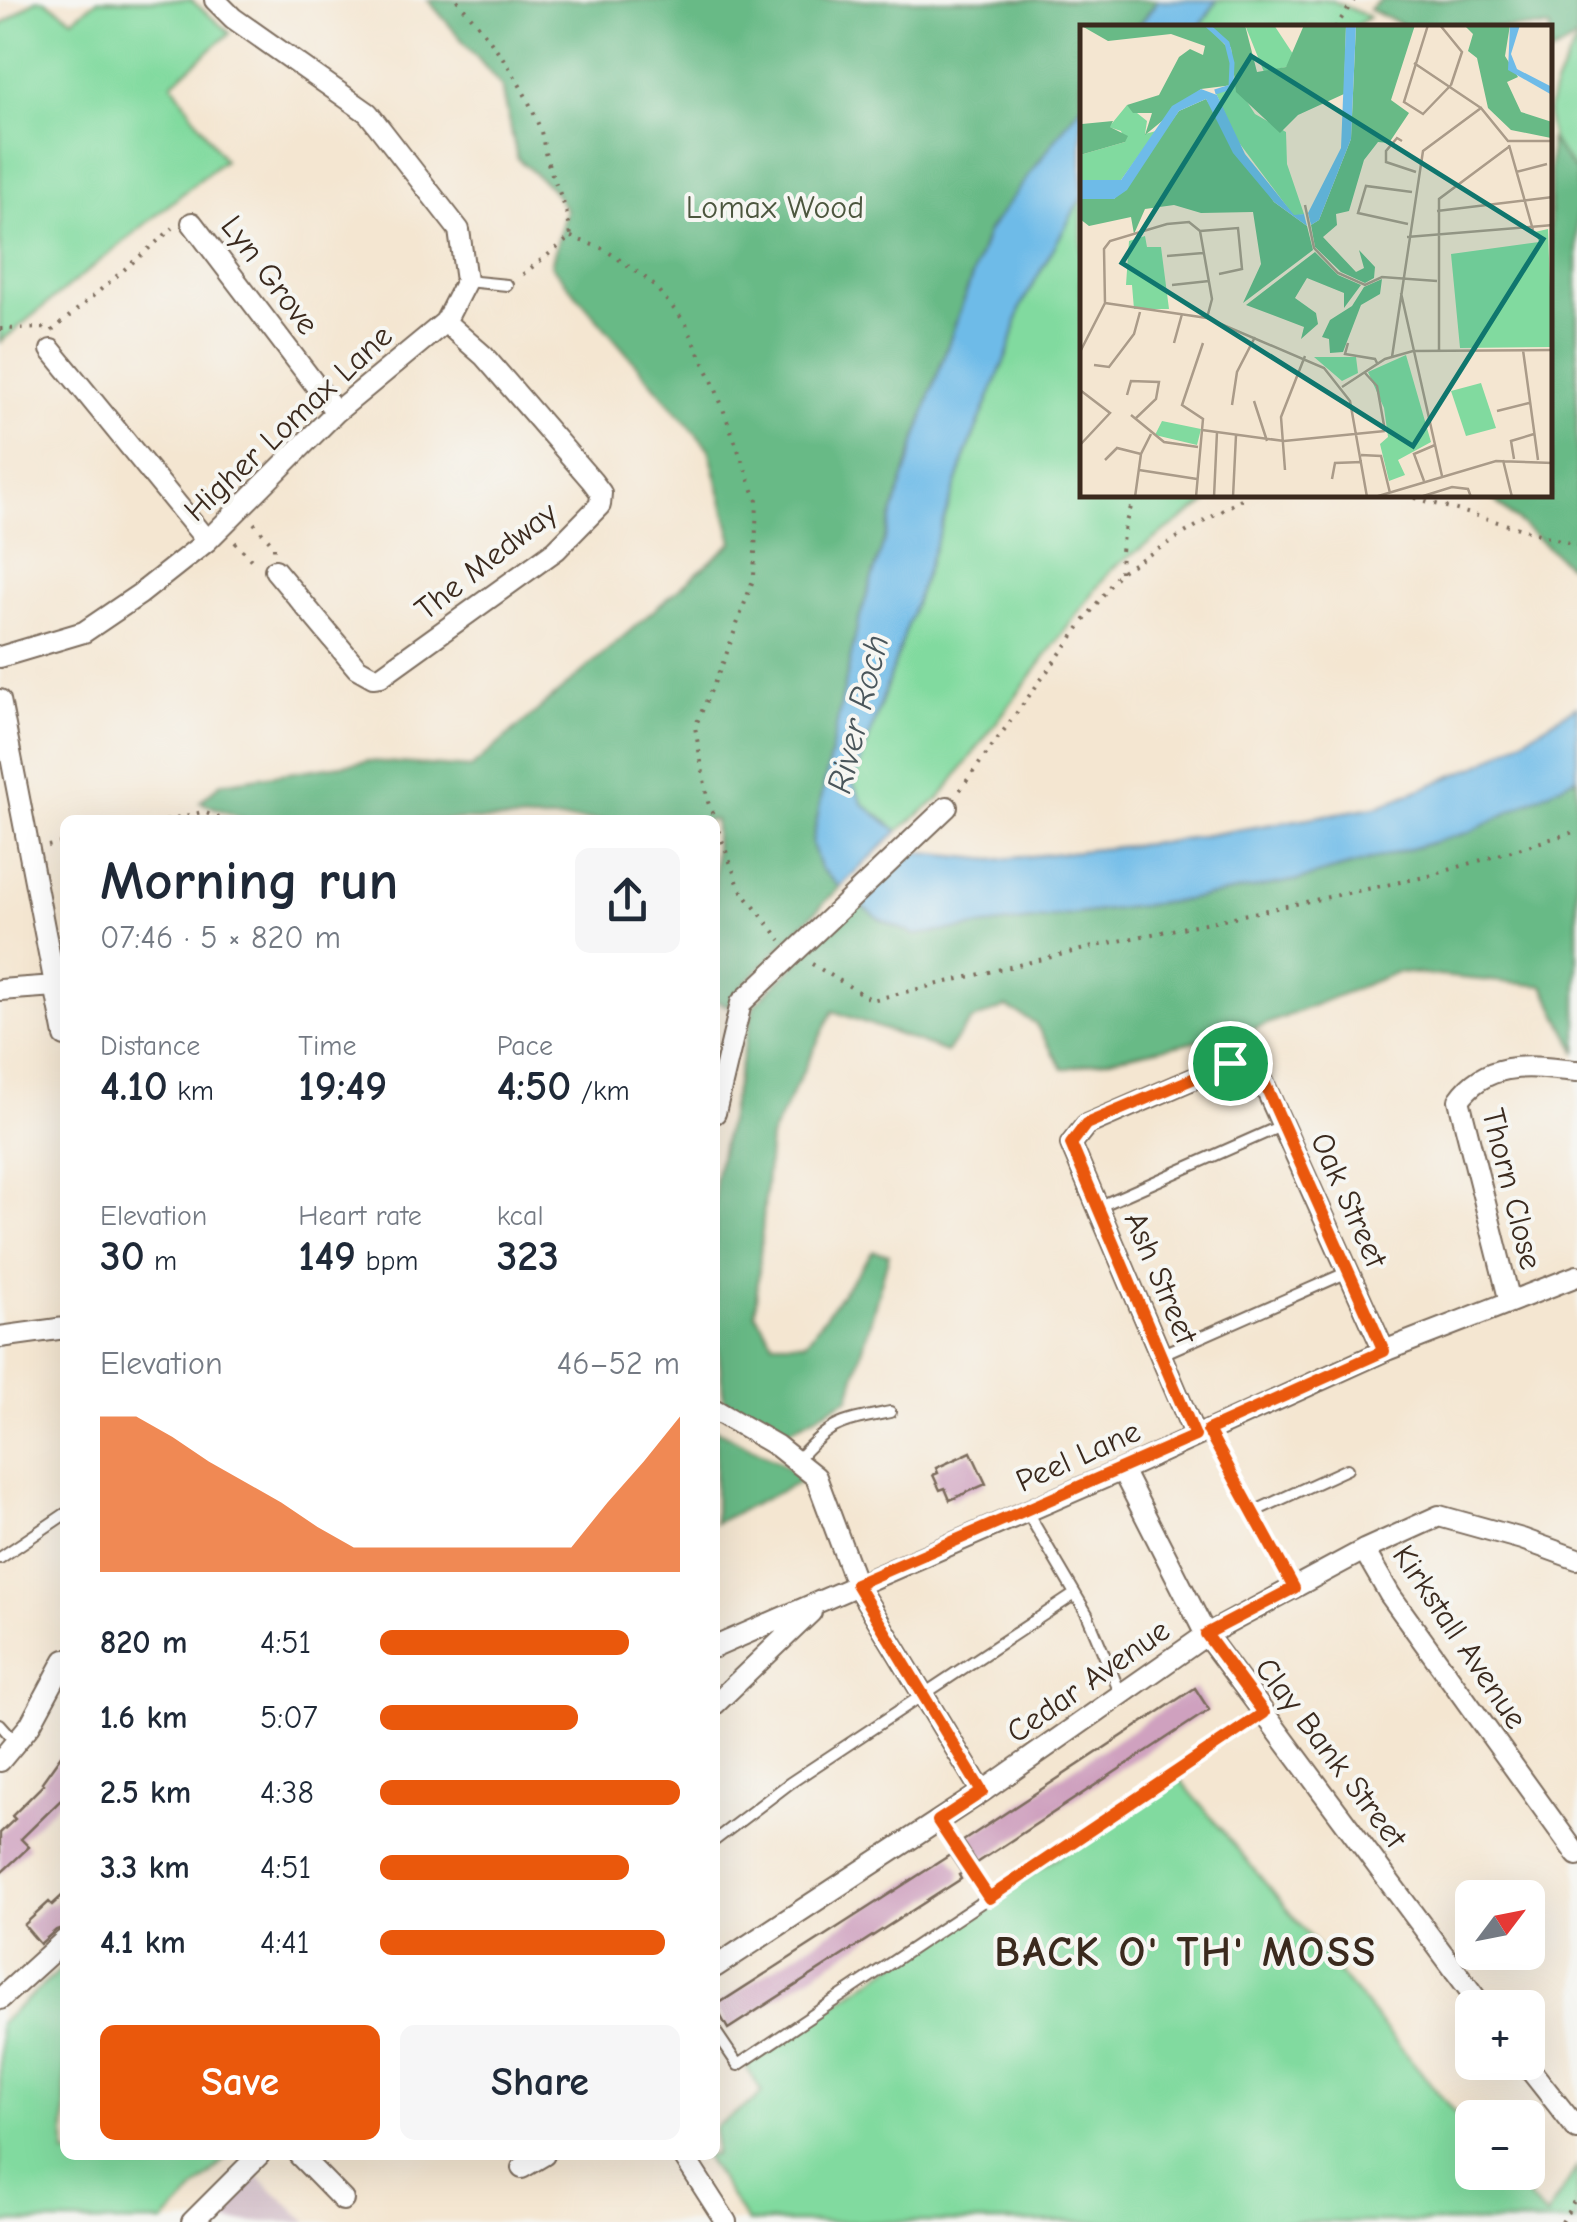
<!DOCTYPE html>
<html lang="en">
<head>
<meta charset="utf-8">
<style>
	body { margin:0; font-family:"Comic Neue",sans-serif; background:#f6f6f7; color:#1f2937; height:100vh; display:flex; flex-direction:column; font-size:38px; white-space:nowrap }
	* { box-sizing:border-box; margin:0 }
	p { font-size:32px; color:#747a83 }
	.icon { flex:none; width:55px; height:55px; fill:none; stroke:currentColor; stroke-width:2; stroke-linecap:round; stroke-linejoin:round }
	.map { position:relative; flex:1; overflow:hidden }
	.panel { position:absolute; left:60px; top:815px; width:660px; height:1345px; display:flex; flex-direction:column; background:#fff; border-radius:15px; box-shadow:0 10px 40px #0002 }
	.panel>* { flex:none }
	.needle { width:65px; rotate:58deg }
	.controls { position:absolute; left:1455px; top:1880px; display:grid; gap:20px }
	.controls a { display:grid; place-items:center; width:90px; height:90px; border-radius:15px; background:#fff; box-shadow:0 10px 40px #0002; font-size:50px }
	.pin { position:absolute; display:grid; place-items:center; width:85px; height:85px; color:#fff; margin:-42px; border:5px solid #fff; border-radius:50%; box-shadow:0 2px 10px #0007 }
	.round { display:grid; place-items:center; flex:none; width:105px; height:105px; border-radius:15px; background:#f6f6f7 }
	.headline { display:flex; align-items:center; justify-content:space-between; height:170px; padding:0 40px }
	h1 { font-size:55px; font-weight:800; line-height:75px }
	.metrics { display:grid; grid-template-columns:repeat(3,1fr); gap:15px; height:170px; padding:10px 40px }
	.metrics div { display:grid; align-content:center }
	.metrics b { font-size:42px; font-weight:800 }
	.metrics small { font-size:28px; font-weight:400 }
	.metrics p { font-size:28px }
	.chart { height:280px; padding:20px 40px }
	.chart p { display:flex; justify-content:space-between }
	.chart svg { width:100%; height:180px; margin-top:10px; fill:#ea580c; opacity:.7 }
	.action { display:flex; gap:20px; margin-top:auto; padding:20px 40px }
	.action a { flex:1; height:115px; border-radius:15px; background:#ea580c; color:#fff; font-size:40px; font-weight:800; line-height:115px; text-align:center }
	.action a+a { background:#f6f6f7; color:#1f2937 }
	ul { padding:0 40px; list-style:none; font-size:32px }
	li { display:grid; grid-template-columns:160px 120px 1fr; align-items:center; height:75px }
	li i { height:25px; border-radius:12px; background:#ea580c }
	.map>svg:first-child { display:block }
	.industrial { fill:#d2bdc7 }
	.green { fill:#81da9f; stroke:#5e825e; stroke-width:2.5 }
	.forest { fill:#68ba86; stroke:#527252; stroke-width:2.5 }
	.water { fill:#6ebbe8; stroke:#547283; stroke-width:2.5 }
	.building { fill:#cfa1bf }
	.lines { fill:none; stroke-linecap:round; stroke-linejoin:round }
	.lane-casing { stroke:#7c6c5d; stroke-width:14 }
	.street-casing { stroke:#7c6c5d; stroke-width:24 }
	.path { stroke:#7c6c5d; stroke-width:4; stroke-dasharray:2.5 8; stroke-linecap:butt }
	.lane { stroke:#fff; stroke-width:10 }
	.street { stroke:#fff; stroke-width:20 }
	.route-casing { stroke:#fff; stroke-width:20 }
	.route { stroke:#ea580c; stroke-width:12 }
	.labels { text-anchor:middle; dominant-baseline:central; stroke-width:8; stroke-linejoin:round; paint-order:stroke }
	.park-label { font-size:32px; fill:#4c563e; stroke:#f6f6f2 }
	.street-label { font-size:32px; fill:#3b2a1e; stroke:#f6f6f2 }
	.water-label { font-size:35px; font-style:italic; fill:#4a565b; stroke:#f6f6f2 }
	.district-label { font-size:42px; font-weight:bold; letter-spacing:2.5px; fill:#3b2a1e; stroke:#f6f6f2 }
	.inset-river { fill:none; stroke:#6ebbe8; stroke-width:5 }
	.inset-road { fill:none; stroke:#aa9b89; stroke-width:2.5 }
	.view { fill:#0f766e; fill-opacity:0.15; stroke:#0f766e; stroke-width:5 }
	.inset-edge { fill:none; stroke:#3b2a1e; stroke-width:5 }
</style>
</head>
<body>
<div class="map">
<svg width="1577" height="2222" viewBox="0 0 1577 2222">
	<rect width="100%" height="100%" fill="#f6f6f2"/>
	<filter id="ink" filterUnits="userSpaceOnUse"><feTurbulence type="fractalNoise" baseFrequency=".01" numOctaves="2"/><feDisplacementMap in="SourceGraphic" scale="20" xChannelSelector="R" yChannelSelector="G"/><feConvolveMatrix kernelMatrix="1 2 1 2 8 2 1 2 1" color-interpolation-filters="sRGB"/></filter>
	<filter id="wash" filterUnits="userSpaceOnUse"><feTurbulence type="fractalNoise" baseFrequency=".0048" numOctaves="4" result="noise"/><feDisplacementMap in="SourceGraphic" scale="40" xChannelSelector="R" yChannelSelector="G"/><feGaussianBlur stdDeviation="2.25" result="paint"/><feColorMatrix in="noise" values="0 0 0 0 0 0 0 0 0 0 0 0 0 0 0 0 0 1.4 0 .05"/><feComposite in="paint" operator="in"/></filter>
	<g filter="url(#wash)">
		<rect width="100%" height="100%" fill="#f4e6d1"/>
		<path class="industrial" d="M255 2174 308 2222H206Z"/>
		<path class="green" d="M36 0H45L73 19 98 0H191L230 33 172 83 224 160 0 342V26Z
			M1217 0H1331L1369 17 1354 27 1200 28Z
			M1577 40V173C1527 127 1552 91 1577 40Z
			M1082 197V495H1217L1110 570 940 798 898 831 863 804 853 784 967 452 1009 349 1021 306Z
			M1178 1777 1472 2134V2172L1506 2173 1546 2217 1577 2167V2222H747L704 2155H715V2127L754 2101 762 2092 747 2069 749 2061Z
			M65 1966V2155H229L164 2222H0V2023Z"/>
		<path class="forest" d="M428 0H1158L1138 27 1082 28V103L988 231 930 396 858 623 812 843 820 868 840 887 736 992 729 1006 715 1001V820H247L200 802 221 783 368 761 471 768 733 542 709 449 551 265 566 210 551 188 517 158 502 87Z
			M1382 0H1577V38L1550 55V28L1406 27 1369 9Z
			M1550 140 1577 173V573L1488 495H1550Z
			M1577 777V1053L1544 986 1397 972 1257 1028 1063 1069 1035 1023 1006 1007 971 1021 946 1052 833 1011 770 1138 755 1313 773 1342H806L873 1251 889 1254 849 1398 784 1433 724 1400 715 1323V1179L754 1005 858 903 881 920 915 935 1185 900 1299 880 1470 832Z
			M715 1429 779 1462 804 1480 715 1523Z"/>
		<path class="water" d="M1158 0H1217L1200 27H1138Z
			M1082 103V197L1021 306 1009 349 967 452 853 784 863 804 898 831 840 887 820 868 812 843 858 623 930 396 988 231Z
			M1577 706V777L1470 832 1299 880 1185 900 915 935 881 920 858 903 913 852 993 860 1166 842 1380 806 1484 763Z"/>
		<g id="blocks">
			<path class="building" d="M971 1452 986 1484 950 1500 945 1488 940 1490 933 1475 938 1473 936 1468Z
				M1195 1688 1209 1710 977 1863 963 1841Z
				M65 1750V1796L21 1839 29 1847 0 1874V1833L15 1819 12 1816 44 1784 42 1782Z
				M950 1855 962 1873 959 1875 961 1879 728 2029 715 2006Z
				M65 1893V1927L56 1930 40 1944 24 1925 49 1902 52 1905Z"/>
		</g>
	</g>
	<g filter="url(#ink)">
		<use href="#blocks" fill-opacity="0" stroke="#7c6c5d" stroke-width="2.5"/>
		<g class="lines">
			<g class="lane-casing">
				<path id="lane" d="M466 281 507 285
					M1098 1207 1283 1125
					M1160 1355 1348 1272
					M1209 1431 1294 1587
					M796 1461C830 1422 841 1422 890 1412
					M1027 1512 1087 1614 1121 1695
					M1253 1512 1347 1469
					M0 1558 65 1514
					M0 1724 15 1741
					M938 1821 989 1897
					M715 1840 790 1783 1075 1594
					M715 2031 738 2065 1263 1714"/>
			</g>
			<g class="street-casing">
				<path id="street" d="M192 223 336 412
					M51 350 207 541
					M275 570 357 668 373 677 381 676 556 550 600 505 601 493 592 481 484 356 445 322
					M0 657 84 632 140 594 207 541 336 412 445 322 466 281 459 230 368 113 233 18 215 0
					M0 700 65 1036
					M0 990 55 986
					M715 1113 741 1003 947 807
					M1510 1302 1459 1100C1488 1058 1533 1067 1577 1071
					M0 1337 65 1328
					M715 1410 777 1446 816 1477 856 1584 982 1792
					M1195 1436 1071 1144 1086 1125 1230 1063 1259 1073 1384 1351
					M1122 1470 1206 1635 1483 2008
					M1364 1550 1390 1595 1577 1855
					M715 1647 1122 1470 1384 1351 1577 1276
					M715 1704 811 1612
					M0 1761 30 1725 65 1660
					M715 1967 982 1792 1206 1635 1364 1550 1439 1516 1522 1539 1577 1559
					M0 1999 65 1940
					M1524 2062 1577 2129
					M299 2155 343 2200
					M683 2155 726 2222
					M522 2168 544 2155
					M192 2222 259 2155"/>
			</g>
			<path class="path" d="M457 0C491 39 524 82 541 132 544 142 544 153 548 163 558 193 567 203 571 237L518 278
				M1335 28 1354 0
				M571 237 604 249 650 281 685 322 715 387 757 501 754 577 725 658 695 727 708 802 715 820
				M0 329 52 328
				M52 331 173 228
				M1405 495 1577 545
				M254 523 274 546V551
				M235 542 255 564
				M1120 572C1121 543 1123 521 1137 495
				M960 790 1120 572 1248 495
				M166 820 203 812 225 820
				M715 821 740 889 781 940
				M48 846 65 842
				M812 964 872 1000 1114 942 1429 876 1577 831
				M1562 2222 1577 2196"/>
			<use href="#lane" class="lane"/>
			<use href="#street" class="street"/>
		</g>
	</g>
	<g class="lines" filter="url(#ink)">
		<g class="route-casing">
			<path id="route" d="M1230 1063 1260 1073 1384 1351 1208 1430 1294 1588 1206 1634 1264 1713 989 1898 938 1821 982 1792 856 1584 1195 1436 1071 1144 1086 1124Z"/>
		</g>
		<use href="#route" class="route"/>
	</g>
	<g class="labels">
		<g class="park-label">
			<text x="775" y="207">Lomax Wood</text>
		</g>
		<g class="street-label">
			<text transform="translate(270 275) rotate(53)">Lyn Grove</text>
			<text transform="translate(288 423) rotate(-43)">Higher Lomax Lane</text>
			<text transform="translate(486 561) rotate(-38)">The Medway</text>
			<text transform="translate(1512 1189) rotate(76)">Thorn Close</text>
			<text transform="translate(1349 1200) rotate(66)">Oak Street</text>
			<text transform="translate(1161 1278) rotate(67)">Ash Street</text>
			<text transform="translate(1078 1456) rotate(-24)">Peel Lane</text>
			<text transform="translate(1460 1637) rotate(56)">Kirkstall Avenue</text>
			<text transform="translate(1088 1681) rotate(-35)">Cedar Avenue</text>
			<text transform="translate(1331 1753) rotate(53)">Clay Bank Street</text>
		</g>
		<g class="water-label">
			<text transform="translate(858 714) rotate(-76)">River Roch</text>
		</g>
		<g class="district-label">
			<text x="1186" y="1952">BACK O' TH' MOSS</text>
		</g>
	</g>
	<g transform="translate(1080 25)">
		<rect width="472" height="472" fill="#f4e6d1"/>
		<path d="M165 0H194L215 32 206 42 184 47ZM156 60 175 89 206 107 207 139 224 189 214 191 157 115 136 68ZM47 80 67 96 65 109 76 106 41 155H0V130L45 117 41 106 29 102ZM468 204 472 322 380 323 371 229 459 217 455 207ZM65 211 67 222H81L89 284H54L52 260H46L49 216ZM326 330 351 417 318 435 325 450 309 456 300 419 308 412 304 383 288 347ZM234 332H276L278 348 262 356ZM401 358 416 403 386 411 371 366ZM82 396 121 404 117 420 75 410Z" fill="#81da9f"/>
		<path d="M0 0H126L150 25 153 60 121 64 65 110 72 88H53L47 80 79 70 99 32 110 24 123 30 125 21 91 9 28 16ZM130 0H165L177 47 206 42 224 0H266L264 69 218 90 200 108 156 67 151 23ZM276 0H335L311 75 329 88 309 118 298 117 284 135 269 186 256 189 257 200 243 212 276 247 284 243 279 225 295 242 294 253 285 258 261 247 235 222 231 200 239 195 271 114ZM384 0H430L425 31 438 52 427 57 441 87 472 97 471 113 431 105 408 83 397 33 388 26 393 9ZM126 74 194 177 227 201 233 225 163 278 181 239 173 187 121 188 94 180 65 184 54 209 51 192 9 201 0 194V174H34L99 86ZM33 96 30 102 48 111 45 117 0 130 2 99ZM235 227 258 250 281 260 264 283V268L227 253 215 273 236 288 238 299 221 314 224 302 166 280ZM302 254 300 269 281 280 263 327 250 328 249 314 242 312 250 295 272 281 284 262Z" fill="#68ba86"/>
		<path d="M266 0H276L271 114 239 195 231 200 228 188 261 123ZM430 0H440L431 29 437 44 472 62V70L428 45ZM121 64 137 70 165 129 214 190 224 189 227 201 194 177 153 128 126 74 99 86 47 165 34 174H0V155H41L92 81Z" fill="#6ebbe8"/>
		<path class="inset-river" d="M127 0 147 18 152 38 151 62 135 67"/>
		<path class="inset-road" d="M348 0 324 77 343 89 371 60M360 0 382 27 371 60M334 38 401 83M322 116 317 113 306 126V137L336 147M429 120 453 205M436 147 467 139M225 180 234 223 258 248 285 260 302 252 357 256M357 186 473 172M328 199 278 188 286 161 332 167M120 206 158 203 162 244 139 249M327 212 473 200M87 231 123 228M92 260 129 256M321 268 362 451M25 278 127 293 244 343 270 376 287 472M94 318 102 289M268 318 265 329 295 334 298 340M443 325 458 435M359 326V174L430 121M0 327 25 278 24 224 30 216 87 199 109 197 120 206 132 274 127 293M312 332 343 126 401 83 428 116H473M14 340 29 342 54 309 60 287M285 348 297 361 305 406M262 362 305 334 333 326 473 325M0 365 30 388 0 420M47 370 51 356 79 357 76 374 55 394M174 376 187 416M152 380 157 347 175 312M417 386 449 378M51 390 84 417 118 422M122 405 204 416 305 406M281 430 301 431 310 468M434 434 431 416 454 409M25 435 37 423 61 429M423 435 432 472M59 445 117 454M205 445 201 392 225 331M252 454 255 438 282 437M344 456 334 429 355 420M55 472 61 429 71 409M116 472 123 394 102 380 123 318M134 472 137 407M153 472 156 410M295 472 416 436 473 438M340 472 372 462 388 464 391 472"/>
		<path class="view" d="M171 31 463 214 333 421 42 238Z"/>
		<rect width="472" height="472" class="inset-edge"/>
	</g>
</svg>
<div class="controls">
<a><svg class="needle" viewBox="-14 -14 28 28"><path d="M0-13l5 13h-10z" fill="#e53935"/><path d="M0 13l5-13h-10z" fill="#747a83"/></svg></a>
<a>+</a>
<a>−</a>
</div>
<div class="pin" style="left:1230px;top:1063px;background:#1e9e55"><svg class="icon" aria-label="arrive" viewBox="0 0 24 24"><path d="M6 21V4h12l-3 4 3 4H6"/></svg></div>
<section class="panel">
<div class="headline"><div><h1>Morning run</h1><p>07:46 · 5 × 820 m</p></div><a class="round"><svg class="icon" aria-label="share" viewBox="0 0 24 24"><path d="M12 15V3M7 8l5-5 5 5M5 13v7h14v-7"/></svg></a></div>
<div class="metrics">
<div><p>Distance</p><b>4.10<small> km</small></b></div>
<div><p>Time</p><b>19:49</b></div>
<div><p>Pace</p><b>4:50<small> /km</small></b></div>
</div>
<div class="metrics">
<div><p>Elevation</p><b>30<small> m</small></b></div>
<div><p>Heart rate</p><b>149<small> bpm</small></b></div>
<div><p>kcal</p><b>323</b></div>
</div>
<div class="chart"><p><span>Elevation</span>46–52 m</p>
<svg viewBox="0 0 160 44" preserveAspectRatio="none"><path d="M0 44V6L10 6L20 11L30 17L40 22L50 27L60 33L70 38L80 38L90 38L100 38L110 38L120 38L130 38L140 27L150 17L160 6V44z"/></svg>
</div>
<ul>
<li><b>820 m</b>4:51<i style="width:83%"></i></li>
<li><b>1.6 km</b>5:07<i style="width:66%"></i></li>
<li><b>2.5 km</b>4:38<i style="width:100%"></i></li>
<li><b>3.3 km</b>4:51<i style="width:83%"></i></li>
<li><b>4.1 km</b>4:41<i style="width:95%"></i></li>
</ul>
<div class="action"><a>Save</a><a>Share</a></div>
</section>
</div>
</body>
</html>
